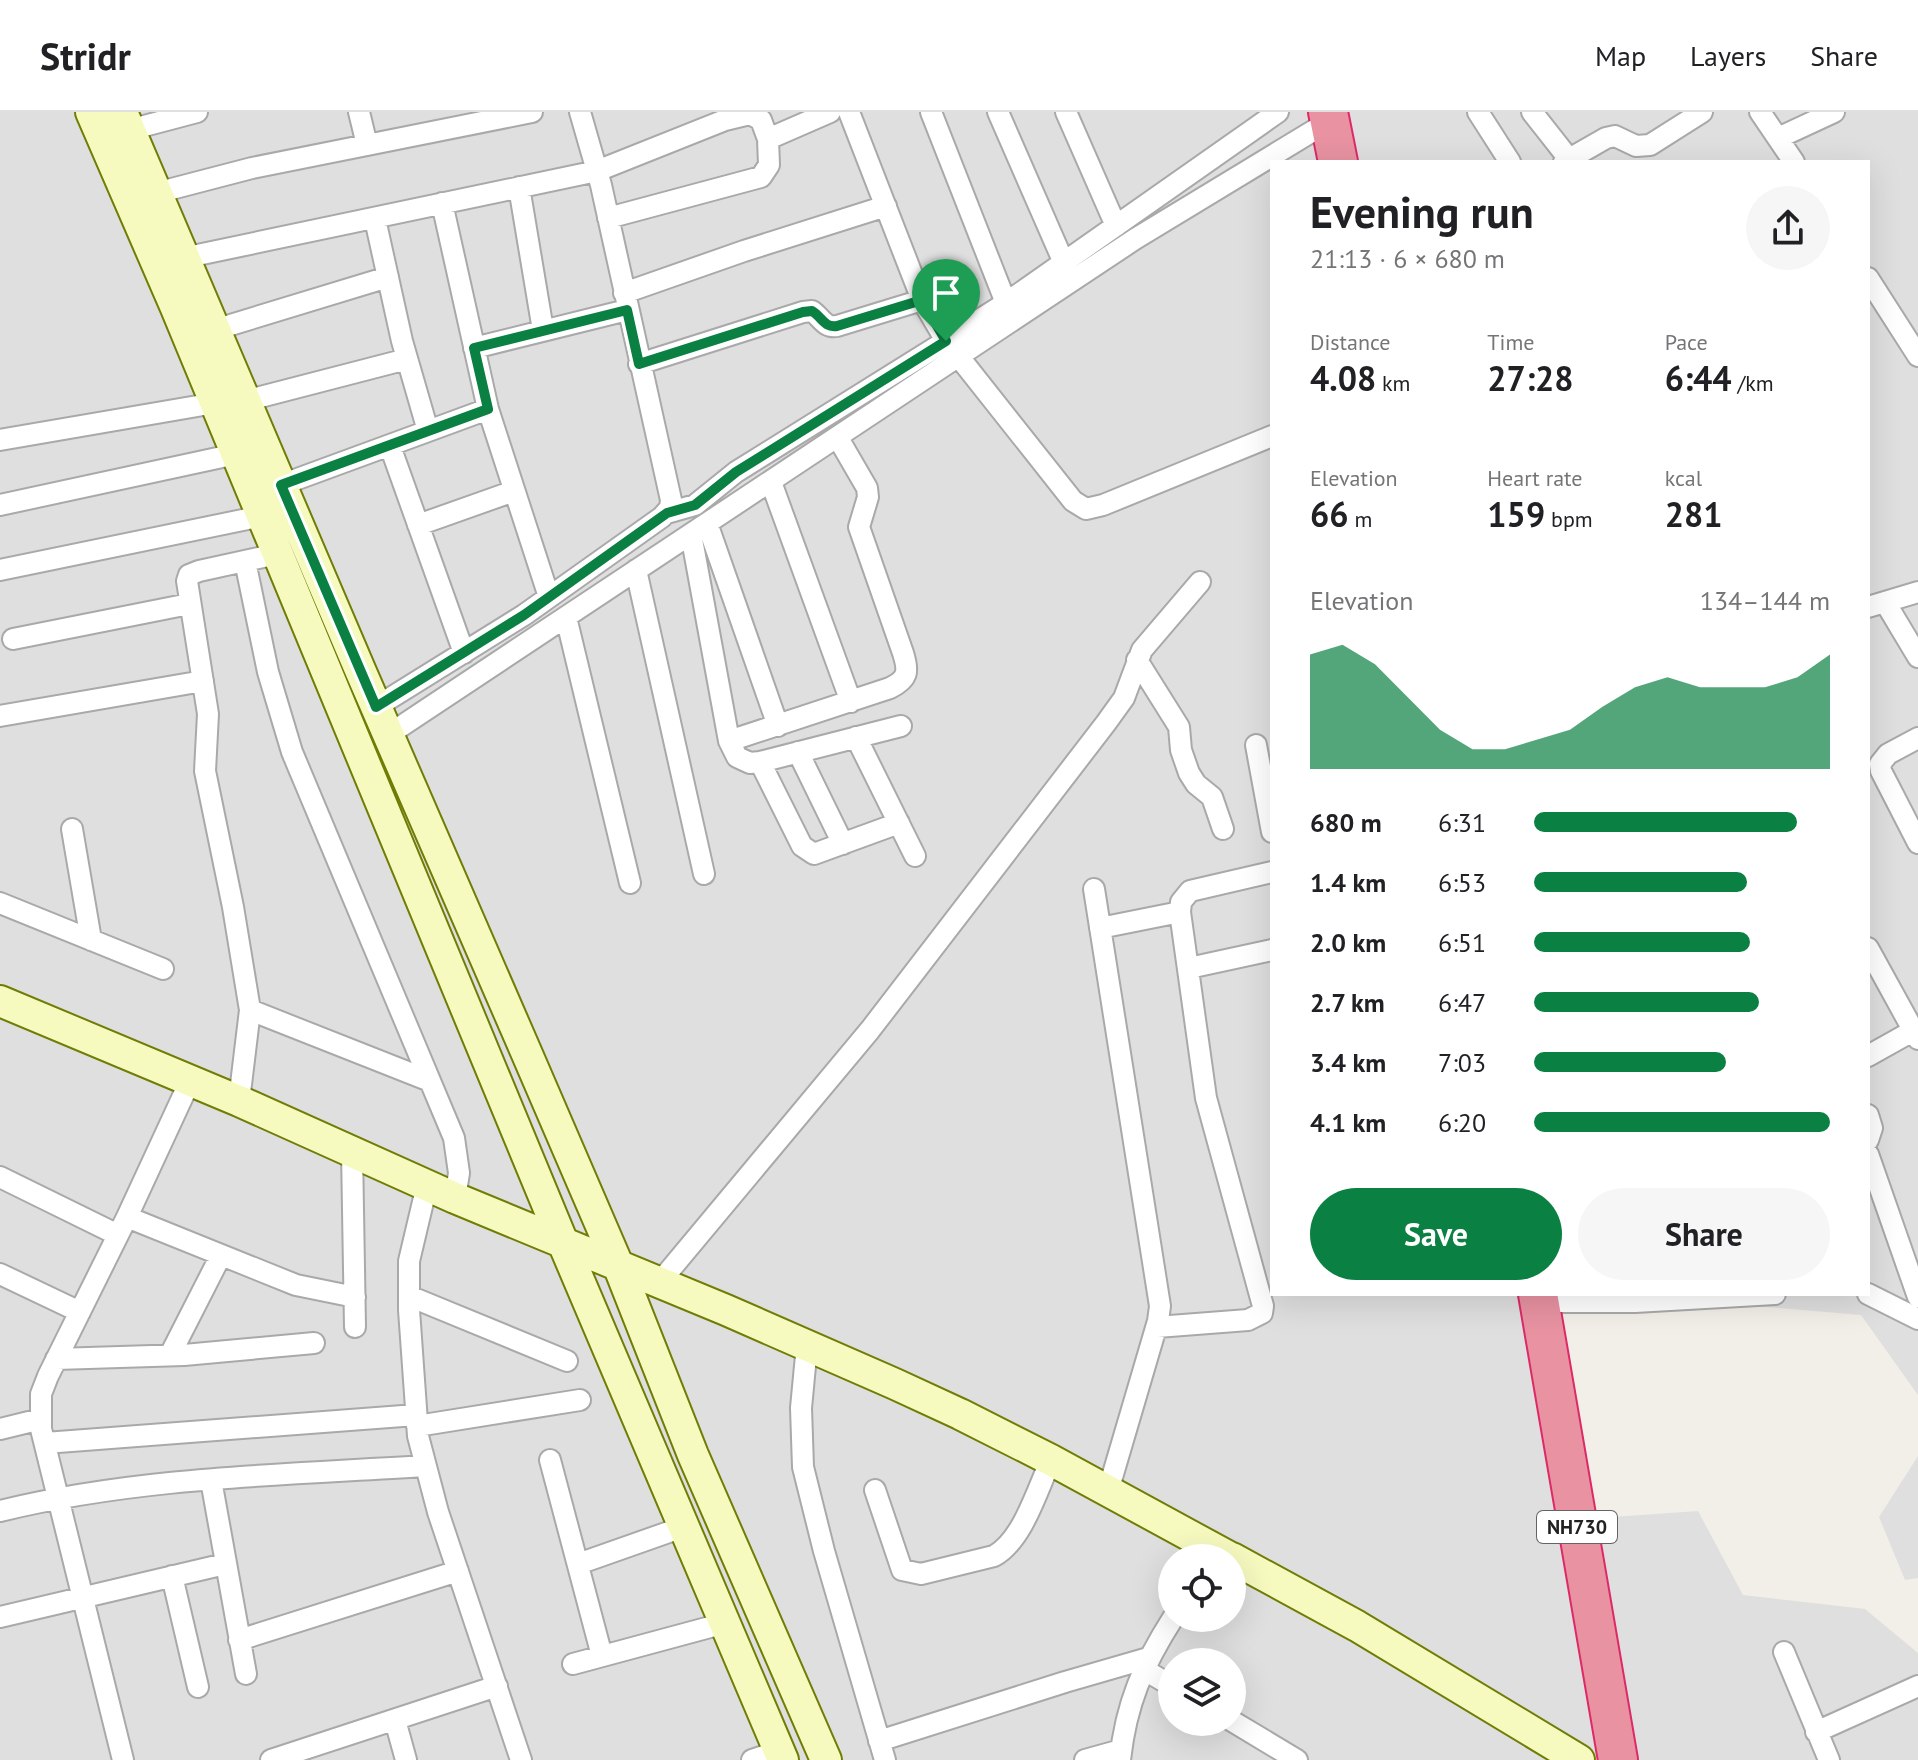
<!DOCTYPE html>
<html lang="en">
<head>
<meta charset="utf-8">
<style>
	body { margin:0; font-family:"PT Sans",sans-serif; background:#f6f6f6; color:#202124; height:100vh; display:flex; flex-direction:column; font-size:30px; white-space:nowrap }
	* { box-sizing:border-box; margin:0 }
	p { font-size:26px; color:#757577 }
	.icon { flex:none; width:44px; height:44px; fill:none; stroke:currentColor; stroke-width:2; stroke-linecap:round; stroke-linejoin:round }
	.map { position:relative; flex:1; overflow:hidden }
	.details { position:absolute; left:1270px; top:48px; width:600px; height:1136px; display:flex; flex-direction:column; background:#fff; border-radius:0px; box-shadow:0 8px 32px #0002 }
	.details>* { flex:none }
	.fabs { position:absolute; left:1158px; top:1432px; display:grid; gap:16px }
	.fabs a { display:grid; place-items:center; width:88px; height:88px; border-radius:50%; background:#fff; box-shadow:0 8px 32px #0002; font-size:40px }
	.pin { position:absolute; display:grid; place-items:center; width:68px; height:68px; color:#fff; margin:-82px -34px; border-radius:50% 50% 50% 0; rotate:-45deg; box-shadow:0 0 8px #0007 }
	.pin .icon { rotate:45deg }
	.round { display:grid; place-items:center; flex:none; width:84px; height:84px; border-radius:42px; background:#f6f6f6 }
	.headline { display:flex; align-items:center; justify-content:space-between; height:136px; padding:0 40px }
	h1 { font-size:44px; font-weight:800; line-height:60px }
	.figures { display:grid; grid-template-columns:repeat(3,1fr); gap:12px; height:136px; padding:8px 40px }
	.figures div { display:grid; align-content:center }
	.figures b { font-size:34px; font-weight:800 }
	.figures small { font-size:22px; font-weight:400 }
	.figures p { font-size:22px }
	.chart { height:224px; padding:16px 40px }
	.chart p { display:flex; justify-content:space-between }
	.chart svg { width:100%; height:144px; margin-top:8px; fill:#0b8043; opacity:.7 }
	.primary-button { display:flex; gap:16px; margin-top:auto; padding:16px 40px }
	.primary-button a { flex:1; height:92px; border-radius:48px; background:#0b8043; color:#fff; font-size:32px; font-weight:800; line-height:92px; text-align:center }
	.primary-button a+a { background:#f6f6f6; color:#202124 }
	ul { padding:0 40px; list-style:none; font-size:26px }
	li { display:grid; grid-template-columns:128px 96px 1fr; align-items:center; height:60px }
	li i { height:20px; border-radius:10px; background:#0b8043 }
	header { display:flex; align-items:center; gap:48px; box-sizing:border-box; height:112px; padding:0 40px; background:#fff; border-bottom:2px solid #e0e0e0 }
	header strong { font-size:38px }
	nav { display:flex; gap:44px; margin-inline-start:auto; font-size:28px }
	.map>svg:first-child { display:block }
	.residential { fill:#e0dfdf; fill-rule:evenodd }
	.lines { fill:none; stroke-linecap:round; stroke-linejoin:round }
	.street-casing { stroke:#a9a9a9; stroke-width:24 }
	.secondary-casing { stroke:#707d05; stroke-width:34 }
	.highway-casing { stroke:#dc2a67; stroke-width:42 }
	.street { stroke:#fff; stroke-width:20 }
	.secondary { stroke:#f7fabf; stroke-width:30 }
	.highway { stroke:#e892a2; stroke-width:38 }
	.route-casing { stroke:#fff; stroke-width:16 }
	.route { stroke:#0b8043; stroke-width:10 }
	.labels { text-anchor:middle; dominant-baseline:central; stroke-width:6; stroke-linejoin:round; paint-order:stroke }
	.shield { fill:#fff; stroke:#646464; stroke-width:2 }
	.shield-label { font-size:20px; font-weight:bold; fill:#222 }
</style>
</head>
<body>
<header>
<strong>Stridr</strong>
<nav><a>Map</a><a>Layers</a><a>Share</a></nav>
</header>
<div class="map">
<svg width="1918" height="1648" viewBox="0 0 1918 1648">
	<rect width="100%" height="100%" fill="#f2efe9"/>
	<path class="residential" d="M0 0H1309L1318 50H1272V1182H1521L1601 1648H0ZM1172 1446H1232V1506H1172ZM1172 1550H1232V1610H1172Z
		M1345 0H1918V1283L1861 1203 1707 1190 1705 1182H1868V50H1354Z
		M1918 1344V1466L1905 1468 1879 1405Z
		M1698 1399 1743 1483 1865 1497 1918 1541V1648H1637L1598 1406Z"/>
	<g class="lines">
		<g class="street-casing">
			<path id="street" d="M359 0 367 33
				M849 0 922 188 946 229 1006 191 1278 0
				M931 0 1006 191
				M998 0 1064 151
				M1066 0 1116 114
				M1478 0 1510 50
				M1532 0 1569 47
				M1760 0 1794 50
				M129 18 197 0
				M1778 26 1834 0
				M1564 50 1606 26 1615 24 1636 34 1650 33 1702 0
				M519 75 543 218
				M156 81 252 56 532 0
				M442 91 488 297 549 485
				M608 106 761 65 769 53 768 27 830 0
				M375 107 402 229 428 319
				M183 146 597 59 725 8 750 2 761 8 768 27
				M1868 166 1918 244
				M624 181 744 139 886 94
				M214 218 388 165
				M474 236 627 198
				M959 245 1073 389 1086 397 1103 393 1272 324
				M639 252 803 200 812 199C821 205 824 216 837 214L922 188
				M245 289 407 247
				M0 328 215 291
				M390 334 464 541
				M771 370 851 590
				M281 373 488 297
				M0 393 236 342
				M667 401 695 393 736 360 946 229
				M707 411 778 614
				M418 413 514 379
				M691 422 729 629 737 645 750 651 760 650 901 614
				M245 449 268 560 292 640 454 1026 459 1061 455 1086
				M0 458 262 404
				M636 458 704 762
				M1885 490 1918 545
				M1868 495 1918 480
				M566 505 630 771
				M13 527 189 492
				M1137 548 1179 615 1181 638 1189 661 1196 672 1212 685 1223 717
				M376 595 524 503 662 405 670 396 671 388 601 73 580 0
				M0 604 203 569
				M388 623 1135 127 1336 5
				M856 625 915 744
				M1918 626 1888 642 1880 652 1881 659 1918 731
				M729 629 890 576C908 567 909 560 903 541L859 415 868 385 867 376 838 326
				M1256 633 1272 720
				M798 640 843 732
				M760 650 802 734 814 742 899 711
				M72 717 91 828
				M1094 777 1160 1194 1158 1209 1108 1379
				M0 791 163 857
				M1100 816 1180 800
				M1868 836 1918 927
				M1189 856 1272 838
				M250 898 430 969
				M1868 944 1918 916
				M239 989 250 898 233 795 205 659 208 602 187 469 189 463 199 459 277 442
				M1868 1003 1872 1016 1868 1028
				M352 1039 355 1215
				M1868 1042 1918 1185
				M0 1065 118 1123
				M427 1073 409 1149V1198L418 1324 438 1400 521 1648
				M127 1105 296 1173 355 1185
				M0 1162 80 1200
				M659 1171 870 918 1106 611 1124 586 1142 538 1200 470
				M1868 1182 1918 1207
				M409 1184 567 1249
				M1540 1190H1635L1775 1182
				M1157 1215 1248 1208 1262 1201 1263 1194 1206 986 1180 800 1181 790 1190 779 1272 760
				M807 1233 801 1296 803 1355 824 1439 885 1648
				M170 1243 221 1143
				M56 1247 184 1243 314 1231
				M417 1314 580 1288
				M0 1317 41 1307
				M45 1331 416 1303
				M550 1348 602 1544
				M211 1368 246 1562
				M875 1378 902 1458 921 1462 994 1444C1023 1428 1037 1378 1051 1348
				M0 1399C138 1365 283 1363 424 1354
				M578 1452 683 1415
				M172 1464 198 1575
				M0 1505 225 1452
				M239 1528 458 1459
				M1784 1540 1829 1648
				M573 1552 725 1511
				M1143 1557 1172 1574
				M395 1608 406 1648
				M1232 1609 1297 1648
				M1816 1620 1918 1574
				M879 1629 1065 1570 1148 1546
				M123 1648 41 1317V1282L48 1264 127 1105 190 969
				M271 1648 497 1574
				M752 1648 779 1639
				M1085 1648 1121 1638
				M1120 1648C1126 1592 1143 1553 1173 1506"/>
		</g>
		<g class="secondary-casing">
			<path id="secondary" d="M91 0 176 196 564 1133 783 1648
				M122 0 361 560 527 942 618 1153 693 1343 826 1648
				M0 889 239 989 455 1086 726 1198 895 1272 960 1302 1051 1348 1231 1446
				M1232 1446 1357 1514 1579 1648"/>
		</g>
		<g class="highway-casing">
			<path id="highway" d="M1328 0 1338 50
				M1538 1182 1618 1648"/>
		</g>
		<use href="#street" class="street"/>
		<use href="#secondary" class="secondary"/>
		<use href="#highway" class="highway"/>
	</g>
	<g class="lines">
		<g class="route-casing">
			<path id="route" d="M922 188 946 229 736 360 695 393 667 401 524 503 376 595 281 373 488 297 474 236 627 198 639 252 803 200 812 199C822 205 824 216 837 214Z"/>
		</g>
		<use href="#route" class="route"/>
	</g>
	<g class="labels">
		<rect class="shield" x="1537" y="1399" width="80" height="32" rx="6"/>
		<g class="shield-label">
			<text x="1577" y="1415">NH730</text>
		</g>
	</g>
</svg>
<div class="fabs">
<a><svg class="icon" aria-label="locate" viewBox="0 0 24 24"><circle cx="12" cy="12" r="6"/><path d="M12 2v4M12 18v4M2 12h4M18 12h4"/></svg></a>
<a><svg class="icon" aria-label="layers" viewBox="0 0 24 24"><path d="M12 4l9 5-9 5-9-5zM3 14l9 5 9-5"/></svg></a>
</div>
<div class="pin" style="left:946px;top:229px;background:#1e9e55"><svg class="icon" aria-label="arrive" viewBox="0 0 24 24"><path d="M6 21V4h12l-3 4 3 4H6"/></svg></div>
<section class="details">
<div class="headline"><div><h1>Evening run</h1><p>21:13 · 6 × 680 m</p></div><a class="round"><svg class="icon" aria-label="share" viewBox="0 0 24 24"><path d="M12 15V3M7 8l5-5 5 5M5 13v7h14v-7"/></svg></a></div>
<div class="figures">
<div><p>Distance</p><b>4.08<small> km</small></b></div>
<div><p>Time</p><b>27:28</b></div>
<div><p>Pace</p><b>6:44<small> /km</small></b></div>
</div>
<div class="figures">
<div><p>Elevation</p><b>66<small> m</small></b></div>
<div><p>Heart rate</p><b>159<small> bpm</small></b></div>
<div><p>kcal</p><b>281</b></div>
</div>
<div class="chart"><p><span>Elevation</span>134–144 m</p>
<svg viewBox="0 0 160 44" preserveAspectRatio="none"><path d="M0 44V9L10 6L20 12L30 22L40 32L50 38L60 38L70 35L80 32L90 25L100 19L110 16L120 19L130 19L140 19L150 16L160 9V44z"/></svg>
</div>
<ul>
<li><b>680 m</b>6:31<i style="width:89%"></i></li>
<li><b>1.4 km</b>6:53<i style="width:72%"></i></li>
<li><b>2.0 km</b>6:51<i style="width:73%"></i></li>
<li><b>2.7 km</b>6:47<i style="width:76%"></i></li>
<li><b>3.4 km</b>7:03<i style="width:65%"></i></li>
<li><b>4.1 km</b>6:20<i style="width:100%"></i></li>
</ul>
<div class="primary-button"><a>Save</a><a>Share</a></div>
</section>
</div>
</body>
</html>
